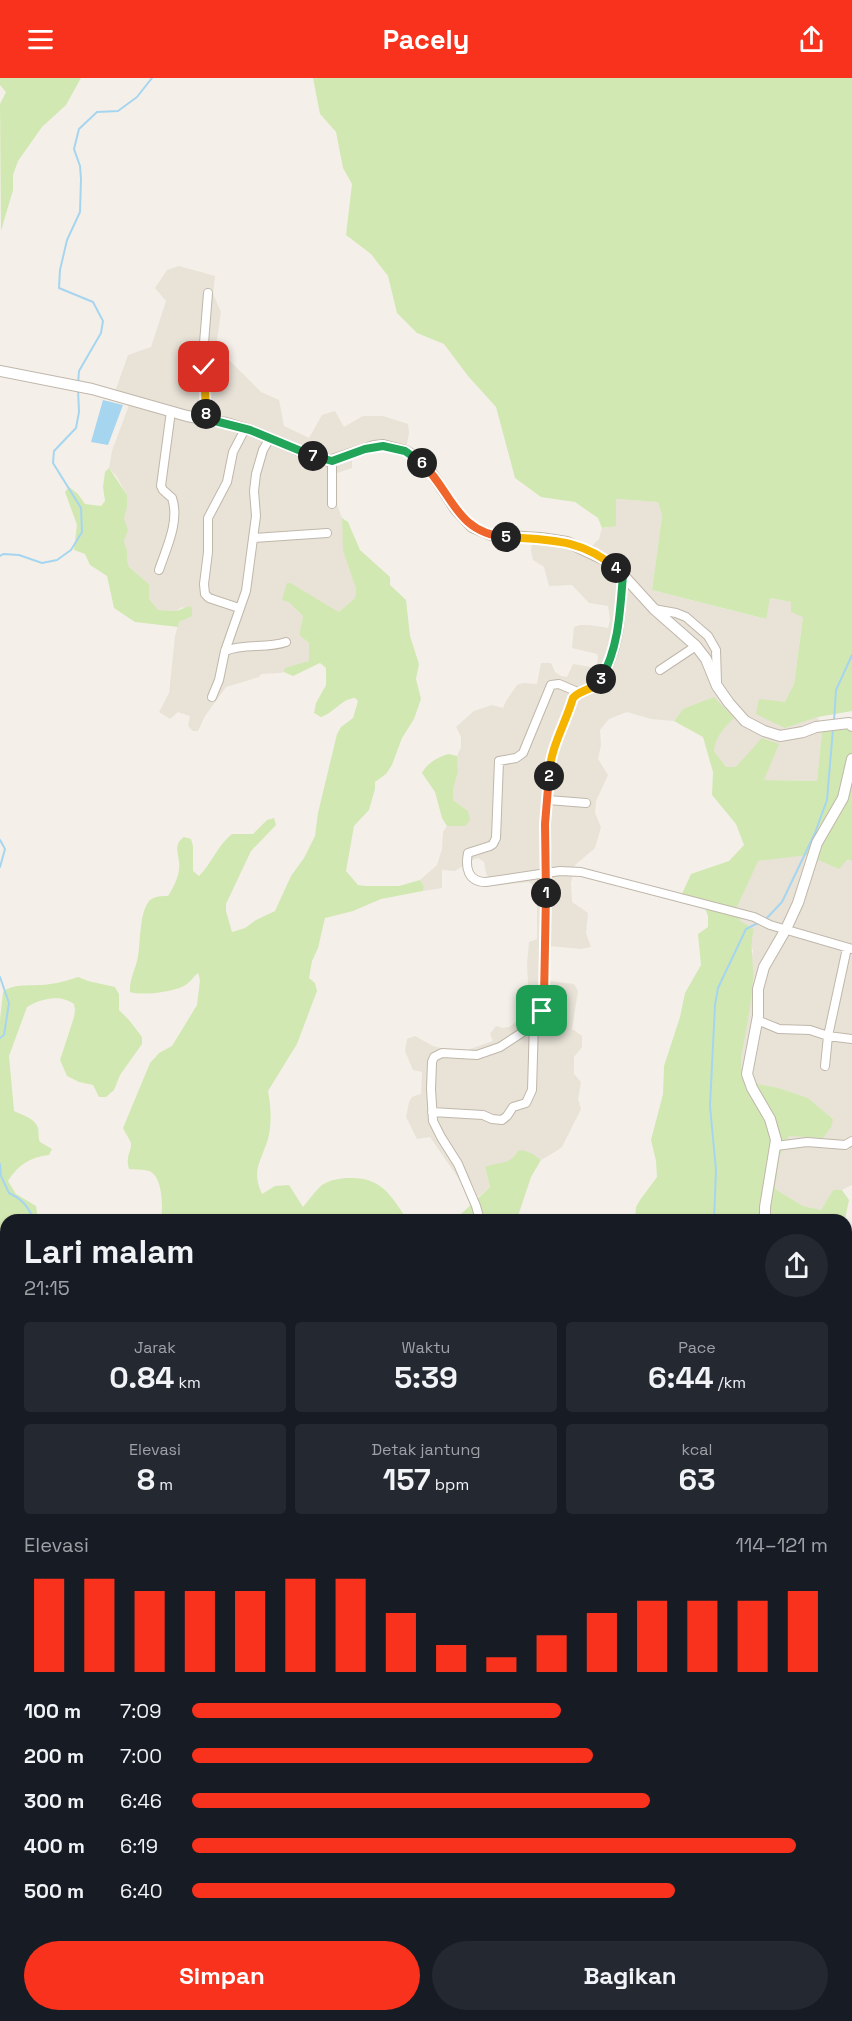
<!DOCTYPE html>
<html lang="id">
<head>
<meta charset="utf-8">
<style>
	body { margin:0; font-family:"Space Grotesk",sans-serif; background:#242831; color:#f1f3f6; height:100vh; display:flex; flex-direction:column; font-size:22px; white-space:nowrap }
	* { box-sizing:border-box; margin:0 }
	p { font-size:20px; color:#9ea1a6 }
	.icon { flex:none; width:33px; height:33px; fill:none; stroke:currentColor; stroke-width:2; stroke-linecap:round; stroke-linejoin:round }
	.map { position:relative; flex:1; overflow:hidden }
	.sheet { position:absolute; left:0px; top:1136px; width:852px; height:808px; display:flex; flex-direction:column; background:#171b24; border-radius:18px 18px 0 0; box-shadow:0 2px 4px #0004 }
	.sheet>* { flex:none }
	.pin { position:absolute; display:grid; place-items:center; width:51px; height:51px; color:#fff; margin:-26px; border-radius:12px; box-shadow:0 3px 9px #0006 }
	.km { position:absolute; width:30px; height:30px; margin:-15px; border-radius:50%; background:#222; color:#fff; font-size:16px; line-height:30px; text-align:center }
	.round { display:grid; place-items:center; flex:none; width:63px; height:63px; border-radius:32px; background:#242831 }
	.overview { display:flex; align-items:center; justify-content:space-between; height:102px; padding:0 24px }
	h1 { font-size:33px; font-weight:700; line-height:45px }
	.metrics { display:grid; grid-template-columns:repeat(3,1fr); gap:9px; height:102px; padding:6px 24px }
	.metrics div { display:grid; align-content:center; border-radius:6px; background:#242831; text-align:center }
	.metrics b { font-size:30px; font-weight:700 }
	.metrics small { font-size:16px; font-weight:400 }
	.metrics p { font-size:16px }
	.chart { height:168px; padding:12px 24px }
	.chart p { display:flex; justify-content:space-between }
	.chart svg { width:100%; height:108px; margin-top:6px; stroke:#f8321c; stroke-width:6 }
	.button { display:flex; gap:12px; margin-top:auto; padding:12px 24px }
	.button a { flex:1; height:69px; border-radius:36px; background:#f8321c; color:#fff; font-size:24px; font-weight:700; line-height:69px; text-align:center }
	.button a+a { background:#242831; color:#f1f3f6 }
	ul { padding:0 24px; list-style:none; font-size:20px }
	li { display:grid; grid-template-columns:96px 72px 1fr; align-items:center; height:45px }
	li i { height:15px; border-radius:8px; background:#f8321c }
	header { display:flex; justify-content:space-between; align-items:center; height:78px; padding:0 24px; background:#f8321c; color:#fff; font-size:27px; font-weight:700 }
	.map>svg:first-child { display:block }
	.residential { fill:#e8e2d7 }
	.green { fill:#d2e8b2 }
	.water { fill:#a6d5f0 }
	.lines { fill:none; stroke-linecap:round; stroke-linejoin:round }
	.stream { stroke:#a6d5f0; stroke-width:2 }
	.minor-casing { stroke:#c0b7ab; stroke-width:10 }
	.tertiary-casing { stroke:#c0b7ab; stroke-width:12 }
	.minor { stroke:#fff; stroke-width:8 }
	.tertiary { stroke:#fff; stroke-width:10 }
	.split-1-casing { stroke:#fff; stroke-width:12 }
	.split-2-casing { stroke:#fff; stroke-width:12 }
	.split-3-casing { stroke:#fff; stroke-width:12 }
	.split-4-casing { stroke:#fff; stroke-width:12 }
	.split-5-casing { stroke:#fff; stroke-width:12 }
	.split-6-casing { stroke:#fff; stroke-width:12 }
	.split-7-casing { stroke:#fff; stroke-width:12 }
	.split-8-casing { stroke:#fff; stroke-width:12 }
	.split-9-casing { stroke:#fff; stroke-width:12 }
	.split-1 { stroke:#f0652b; stroke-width:8 }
	.split-2 { stroke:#f0652b; stroke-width:8 }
	.split-3 { stroke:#f5b400; stroke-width:8 }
	.split-4 { stroke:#22a559; stroke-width:8 }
	.split-5 { stroke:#f5b400; stroke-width:8 }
	.split-6 { stroke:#f0652b; stroke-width:8 }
	.split-7 { stroke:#22a559; stroke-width:8 }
	.split-8 { stroke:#22a559; stroke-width:8 }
	.split-9 { stroke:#f5b400; stroke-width:8 }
</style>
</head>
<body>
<header><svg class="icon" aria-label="menu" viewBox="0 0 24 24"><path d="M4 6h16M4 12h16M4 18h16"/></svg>Pacely<svg class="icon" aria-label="share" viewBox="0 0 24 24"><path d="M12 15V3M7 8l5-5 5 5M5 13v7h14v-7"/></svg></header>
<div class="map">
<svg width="852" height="1943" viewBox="0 0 852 1943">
	<rect width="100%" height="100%" fill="#f4f0e9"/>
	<path class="residential" d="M179 188 215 198 213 216 221 234 216 269 261 314 279 322 284 348 309 360 322 337 335 333 344 349 363 338H383L408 346 409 355 406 371H374L352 380V390L337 395 335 398 334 419 342 440 344 472 356 511 355 520 339 534 317 521 289 523 303 538 299 557 309 565V584L288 589 284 594 280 595 261 596 259 599 226 609 205 638 198 653H193L188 648 190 638 178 634 170 641 159 634 169 615 175 558 179 544 192 537 182 529 176 533 158 532 155 530 149 521V506L129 489 127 482V473L124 463 126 455 124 441 127 429V417L117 399 109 390 112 373 130 324 114 319 116 311 128 277 151 269 166 223 155 210 167 192Z
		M616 421 658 424 662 438 652 512 765 541 770 520 792 524 791 534 803 538 794 606 786 624 785 650 818 639 822 653 817 703 763 702 735 689 726 690 714 673 716 661 721 653 683 631 674 643 651 641 627 634 609 641 600 652 601 667 598 681 608 697 596 723 595 735 601 749 595 770 575 787 571 805 572 824 588 835 586 855 591 869 581 871 549 868V903L574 906 578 913 572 951 582 958V969L574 979V996L581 1004 578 1021 581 1031 562 1069 553 1075 541 1082 533 1076 517 1077 507 1084 485 1089 490 1109 478 1119 471 1103 461 1104 430 1059 417 1061 406 1039 409 1024 412 1019 421 1016 422 994 413 992 405 973 407 961 415 958 433 968 444 971 467 972 493 963 490 956 496 948 503 950 509 949 527 936 536 923V911L528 907 527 886 529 864 537 861V820L534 808 529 804 493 808 486 795 484 784 478 780 472 782 455 793 442 792V810L423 813 424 808 420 802 437 787 442 771 443 754 447 748H465L468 733 453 722V712L458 694 457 678 461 669V659L456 649 474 633 492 627 503 630 506 623 517 607 523 605 537 606 541 585H551L555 594 561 598 567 599 573 586 596 590 598 580 597 576 572 570 574 549 580 547H589L608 550 610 542 608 528 589 525 572 507 549 508 544 489 533 482 531 473 533 457 589 471 599 461 602 450H607Z
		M796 777H807L815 781 852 783V1107L842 1112H833L821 1132 803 1128 775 1111 780 1077 789 1058 833 1041 808 1020 779 1010 757 1006 741 989V979L753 900 751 883 753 873 750 862 754 851 739 843 737 829 757 783Z
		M852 1619V1943H783L784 1938H846V1648Z
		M0 1645H6V1766L0 1769Z"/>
	<path class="green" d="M0 0H81L66 27 42 49 18 83 13 97V112L1 153 0 26 6 14 0 7Z
		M313 0H852V633L818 639 785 650 756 636 759 621 785 624 794 606 803 539 791 534V524L770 520 766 541 652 512 662 438 658 424 616 421V448L602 450 598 440 575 424 541 419 515 400 496 329 468 298 444 266 417 255 397 235 388 198 371 176 346 157 352 106 343 90 336 54 320 36Z
		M109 390 127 417V429L124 441 128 452 124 463 127 473V482L129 489 149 506V521L158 532 176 533 190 528 192 530V538L179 544 178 549 135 544 114 530 107 498 90 487 85 476 74 472 77 447 65 414 69 409 78 416 85 426 101 428 105 423 103 409 105 394Z
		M342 440 348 444 360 472 390 499V507L406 522 410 558 419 586 416 601 421 621 414 641 402 660 392 687 386 696 375 704V711L369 732 354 748 346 793 358 807 366 808H399L420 802 424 808 423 813 381 821 353 833 325 840 318 870 312 883 309 900 315 905 317 913 297 966 268 1013C271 1029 272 1045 268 1061 261 1084 251 1092 262 1116L275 1108 289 1107 303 1129C309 1122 315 1113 322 1107 330 1102 340 1100 349 1100 382 1099 391 1118 407 1141H161C163 1130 163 1098 149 1093 143 1091 135 1092 129 1091 125 1078 132 1073 131 1065 129 1060 125 1055 123 1050L150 985 159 975 172 968 197 927 200 902 198 895C194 898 191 903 187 906 177 914 142 918 130 914 129 901 136 891 138 878 141 862 139 834 150 822 155 818 162 818 168 818 173 810 178 801 179 791 181 778 171 768 184 759L191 761 193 768V793L199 798C212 785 217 768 232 756H253L267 742 274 740 276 747 251 773 226 826V833L232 854 245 850 256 842 275 833 291 798 304 780 315 758 318 735 337 656 341 649 353 640 358 623 355 620C341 621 334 635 321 639L314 635 316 625 326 607V590L320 585 293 598 284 594 285 590 288 589 309 583V565L299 557 303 538 289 524 282 522 287 505H290L339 534 355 520 356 511 343 472Z
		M714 619 734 640C723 651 716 658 714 673L726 689H736L762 660 779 666 764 702 817 703 822 653 852 649V783L847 782 839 791 807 777 758 783 737 829 740 843 754 851C749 868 754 884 753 902 751 928 746 953 741 979V989L758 1006 779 1010 808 1020 833 1041 831 1049 823 1060 789 1058 780 1077 775 1111 803 1128 821 1132 833 1112H842L849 1122 845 1141 635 1142 636 1129 640 1122 657 1099 656 1083 651 1062 663 1016 664 988 680 939 685 915 701 887 698 856 708 849V838L702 822 681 818 691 796 729 783 744 767 736 746 712 717 713 694 703 659 674 643 683 631Z
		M449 676 457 678 458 694 453 712V722L468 733 470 742 465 748H447L442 740 435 714 422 695C426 686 439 678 449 676Z
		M78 899 88 903 115 909 119 916V932L129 942 142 959V966L120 997 114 1012 106 1019H99L93 1007 79 1004 67 998 60 982 74 939 75 932 74 926C61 916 41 920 27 929L9 978 14 1033C22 1037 35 1040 38 1050 39 1054 38 1060 40 1064L52 1071 49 1077C30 1079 18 1087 8 1103L16 1116 36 1128 38 1141 6 1142V1446L0 1450V942L3 914C14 904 36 909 50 906 59 905 69 902 78 899Z
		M522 1072 533 1076 541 1082 531 1099 517 1141 449 1142 462 1135 490 1109 485 1089C499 1083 509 1088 518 1073Z
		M852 1327V1556L848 1571 846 1570V1329Z
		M6 1766V1938H417L419 1943H0V1769Z
		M441 1938H784L783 1943H436Z"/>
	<path class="water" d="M103 322 123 327 108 367 91 364Z"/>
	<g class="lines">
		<path class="stream" d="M78 306 79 293 101 255 103 243 93 224 59 210 60 192 67 162 80 134 81 101 80 88 74 71 79 51 97 34 118 33 137 19 152 0
			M0 478 3 476 19 477 42 485 57 482 71 472 82 454 81 430 53 385 54 373 76 350 79 334 78 311
			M834 643 836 612 852 577
			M0 762 5 771 0 789
			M765 842 782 824 815 755 827 722 833 651
			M0 899 9 925 4 957 0 960
			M0 1086 1 1098 9 1115C22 1121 28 1128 34 1142
			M714 1142 716 1092 710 1028 715 927 718 910 746 851 760 844
			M0 1475 6 1471
			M0 1618 6 1620
			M444 1938 448 1943
			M51 1943 52 1938
			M738 1943 740 1938"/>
		<g class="minor-casing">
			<path id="minor" d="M207 341 204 265 208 215
				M332 383V426
				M254 460 327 455
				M159 492C166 471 180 443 172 420L163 412 161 408 171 333
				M239 530 209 520 205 516 204 506 208 474V440L227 404 233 374 245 351
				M654 531 676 535 686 539 708 558 716 572 717 604
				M225 573C245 565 266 571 286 564
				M660 592 696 568
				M580 615 559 606 551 607 523 675 516 680 499 683 496 760 493 766 490 768 468 775C465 790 468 804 486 804L560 793 581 794 754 839 770 847 852 871
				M212 619 219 602 225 573 246 513 256 438 254 413 256 396 263 372 270 360
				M548 722 586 725
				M757 942 779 951 810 952 828 958 852 961
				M825 988 828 958 847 870
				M432 1034 483 1037 492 1041 502 1042 507 1038 513 1029 526 1025 532 1012 534 944
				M776 1068 807 1064 845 1067 852 1063
				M480 1142 476 1128 458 1086 441 1059 433 1043 431 1011 432 984 434 979 442 975 477 977 500 969 523 954 534 944 541 933 544 920 545 882 547 795 545 746 550 685 554 669 573 620C580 611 593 613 600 603 621 573 621 531 623 497
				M0 1650 6 1649
				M0 1725 6 1727
				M846 1756 852 1748
				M679 1938 680 1943"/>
		</g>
		<g class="tertiary-casing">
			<path id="tertiary" d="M0 293 92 311 187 338 226 345 250 352 317 380 329 383 374 368 383 367 406 373 419 381 431 394 456 432 472 449 491 457 541 460 567 464 607 483 623 497 654 531 696 568 706 581 717 608 729 625 745 643 764 653 780 658 803 654 816 649 849 645 852 648
				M765 1142V1129L776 1062 770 1041 752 1010 747 996 758 938V911L764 889 786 851 798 825 817 765 843 720 852 681
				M846 1582 852 1592
				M846 1877 852 1856
				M833 1943 834 1938"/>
		</g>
		<use href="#minor" class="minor"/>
		<use href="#tertiary" class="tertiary"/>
	</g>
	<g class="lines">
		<g class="split-1-casing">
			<path id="split-1" d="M542 933 544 920 546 815"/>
		</g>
		<g class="split-2-casing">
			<path id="split-2" d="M546 815 545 746 549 698"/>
		</g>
		<g class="split-3-casing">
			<path id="split-3" d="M549 698C550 670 565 647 573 620 581 611 593 613 601 601"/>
		</g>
		<g class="split-4-casing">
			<path id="split-4" d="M601 601C619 569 620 533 623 497L616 490"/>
		</g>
		<g class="split-5-casing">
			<path id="split-5" d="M506 459C549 462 580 460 616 490"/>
		</g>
		<g class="split-6-casing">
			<path id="split-6" d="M422 385C452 414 456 455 506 459"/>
		</g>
		<g class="split-7-casing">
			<path id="split-7" d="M313 378 332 383 365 371 383 368 405 373 422 385"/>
		</g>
		<g class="split-8-casing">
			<path id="split-8" d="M206 336 207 341 250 352 313 378"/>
		</g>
		<g class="split-9-casing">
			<path id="split-9" d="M204 289 206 336"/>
		</g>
		<use href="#split-1" class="split-1"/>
		<use href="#split-2" class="split-2"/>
		<use href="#split-3" class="split-3"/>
		<use href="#split-4" class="split-4"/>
		<use href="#split-5" class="split-5"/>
		<use href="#split-6" class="split-6"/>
		<use href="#split-7" class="split-7"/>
		<use href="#split-8" class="split-8"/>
		<use href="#split-9" class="split-9"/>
	</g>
</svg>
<div class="pin" style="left:542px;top:933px;background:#1e9e55"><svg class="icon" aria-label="arrive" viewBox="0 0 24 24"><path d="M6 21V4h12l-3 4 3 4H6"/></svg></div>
<div class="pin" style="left:204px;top:289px;background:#d93025"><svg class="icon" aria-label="check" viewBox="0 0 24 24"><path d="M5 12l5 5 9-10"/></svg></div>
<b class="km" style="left:546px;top:815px">1</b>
<b class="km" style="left:549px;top:698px">2</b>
<b class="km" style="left:601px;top:601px">3</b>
<b class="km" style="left:616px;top:490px">4</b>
<b class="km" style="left:506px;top:459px">5</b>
<b class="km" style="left:422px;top:385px">6</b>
<b class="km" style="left:313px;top:378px">7</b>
<b class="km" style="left:206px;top:336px">8</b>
<section class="sheet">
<div class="overview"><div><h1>Lari malam</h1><p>21:15</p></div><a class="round"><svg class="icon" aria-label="share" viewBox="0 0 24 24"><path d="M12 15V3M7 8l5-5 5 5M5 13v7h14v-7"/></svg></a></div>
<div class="metrics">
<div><p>Jarak</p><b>0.84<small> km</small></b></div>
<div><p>Waktu</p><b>5:39</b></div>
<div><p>Pace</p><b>6:44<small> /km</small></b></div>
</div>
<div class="metrics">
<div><p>Elevasi</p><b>8<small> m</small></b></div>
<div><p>Detak jantung</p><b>157<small> bpm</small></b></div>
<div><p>kcal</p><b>63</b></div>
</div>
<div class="chart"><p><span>Elevasi</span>114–121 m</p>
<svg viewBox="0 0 160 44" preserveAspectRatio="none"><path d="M5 44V6M15 44V6M25 44V11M35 44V11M45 44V11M55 44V6M65 44V6M75 44V20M85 44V33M95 44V38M105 44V29M115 44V20M125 44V15M135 44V15M145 44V15M155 44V11"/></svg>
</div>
<ul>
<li><b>100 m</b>7:09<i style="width:58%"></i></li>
<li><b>200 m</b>7:00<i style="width:63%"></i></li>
<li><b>300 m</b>6:46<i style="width:72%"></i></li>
<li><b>400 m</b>6:19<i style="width:95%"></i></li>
<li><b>500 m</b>6:40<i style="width:76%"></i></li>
</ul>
<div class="button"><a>Simpan</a><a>Bagikan</a></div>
</section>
</div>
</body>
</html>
